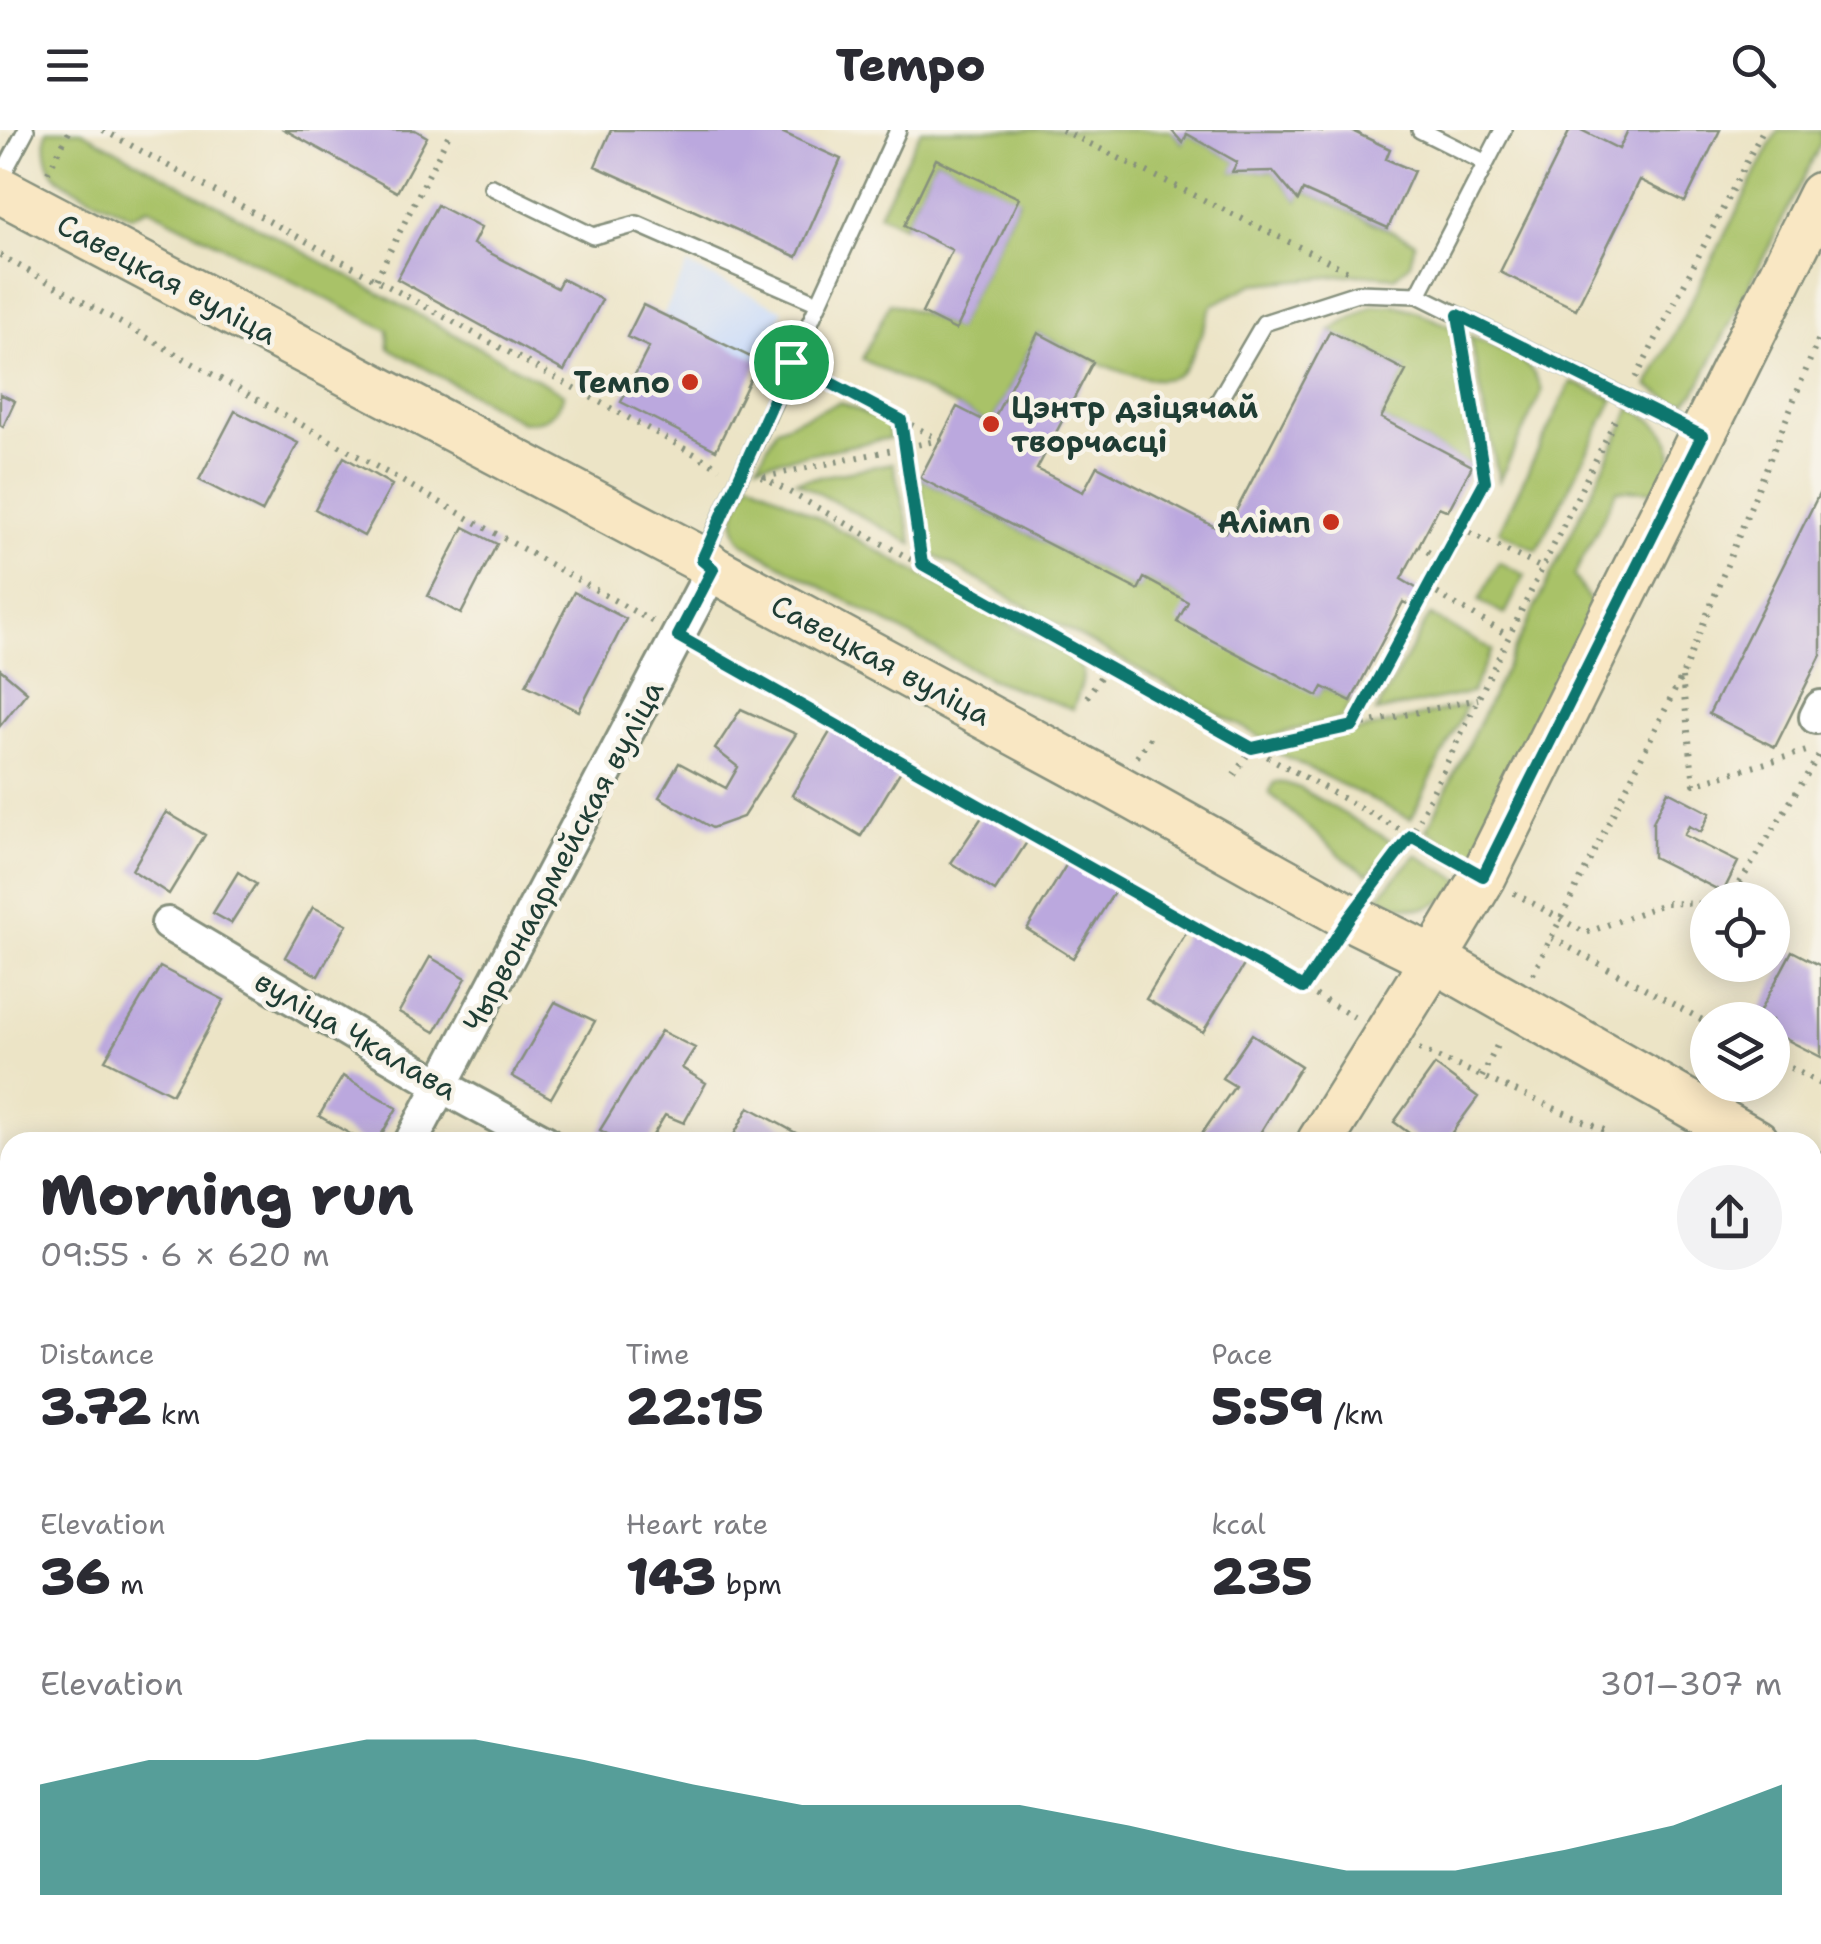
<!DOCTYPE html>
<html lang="en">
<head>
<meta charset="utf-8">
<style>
	body { margin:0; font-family:"Shantell Sans",sans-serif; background:#f2f2f3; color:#2b2b33; height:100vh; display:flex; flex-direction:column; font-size:38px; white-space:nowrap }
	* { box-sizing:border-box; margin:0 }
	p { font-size:32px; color:#7c7c81 }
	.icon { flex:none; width:55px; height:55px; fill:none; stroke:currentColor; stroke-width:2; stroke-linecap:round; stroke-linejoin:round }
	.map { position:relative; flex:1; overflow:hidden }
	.side { position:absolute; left:0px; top:1002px; width:1822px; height:812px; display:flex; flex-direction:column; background:#fff; border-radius:30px 30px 0 0; box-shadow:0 5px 25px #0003 }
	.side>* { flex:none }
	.tools { position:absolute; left:1690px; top:752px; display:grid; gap:20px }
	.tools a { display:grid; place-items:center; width:100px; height:100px; border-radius:50%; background:#fff; box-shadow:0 5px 25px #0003; font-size:50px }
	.pin { position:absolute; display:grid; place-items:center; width:85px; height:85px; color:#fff; margin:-42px; border:5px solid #fff; border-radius:50%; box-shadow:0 2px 10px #0007 }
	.round { display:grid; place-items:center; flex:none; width:105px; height:105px; border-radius:52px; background:#f2f2f3 }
	.head { display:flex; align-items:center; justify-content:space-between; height:170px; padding:0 40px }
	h1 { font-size:55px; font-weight:800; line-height:75px }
	.metrics { display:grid; grid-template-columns:repeat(3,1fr); gap:15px; height:170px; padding:10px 40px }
	.metrics div { display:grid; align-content:center }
	.metrics b { font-size:50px; font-weight:800 }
	.metrics small { font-size:28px; font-weight:400 }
	.metrics p { font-size:28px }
	.chart { height:280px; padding:20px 40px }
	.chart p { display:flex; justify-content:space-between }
	.chart svg { width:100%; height:180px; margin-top:10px; fill:#0f766e; opacity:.7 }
	header { display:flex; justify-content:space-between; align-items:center; height:130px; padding:0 40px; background:#fff; font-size:45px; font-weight:800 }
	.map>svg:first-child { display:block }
	.built { fill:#cbdcf9 }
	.green { fill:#a9c267; stroke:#64804e; stroke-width:2.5 }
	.building { fill:#bba8de }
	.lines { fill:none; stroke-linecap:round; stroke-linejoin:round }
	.lane-casing { stroke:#86907d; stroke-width:20 }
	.street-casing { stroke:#86907d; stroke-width:38 }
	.secondary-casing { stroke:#86907d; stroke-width:50 }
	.path { stroke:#86907d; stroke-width:6; stroke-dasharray:2.5 8; stroke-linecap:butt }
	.lane { stroke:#fff; stroke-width:15 }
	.street { stroke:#fff; stroke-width:32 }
	.secondary { stroke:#f9e7c3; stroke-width:45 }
	.route-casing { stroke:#fff; stroke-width:20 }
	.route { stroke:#0f766e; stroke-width:12 }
	.poi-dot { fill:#c8321e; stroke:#f7f3e8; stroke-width:4 }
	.labels { text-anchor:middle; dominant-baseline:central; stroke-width:9; stroke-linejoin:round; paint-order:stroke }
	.street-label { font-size:30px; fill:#1f3d34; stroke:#f7f3e8 }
	.poi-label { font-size:30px; font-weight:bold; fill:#1f3d34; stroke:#f7f3e8; text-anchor:end }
</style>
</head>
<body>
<header><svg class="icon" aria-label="menu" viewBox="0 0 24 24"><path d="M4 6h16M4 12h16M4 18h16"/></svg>Tempo<svg class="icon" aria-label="search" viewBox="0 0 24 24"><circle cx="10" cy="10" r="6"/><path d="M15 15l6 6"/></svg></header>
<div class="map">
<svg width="1821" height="1814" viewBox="0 0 1821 1814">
	<rect width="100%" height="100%" fill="#f7f3e8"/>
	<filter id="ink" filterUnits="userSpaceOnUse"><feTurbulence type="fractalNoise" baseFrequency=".01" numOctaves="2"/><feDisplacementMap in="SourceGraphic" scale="20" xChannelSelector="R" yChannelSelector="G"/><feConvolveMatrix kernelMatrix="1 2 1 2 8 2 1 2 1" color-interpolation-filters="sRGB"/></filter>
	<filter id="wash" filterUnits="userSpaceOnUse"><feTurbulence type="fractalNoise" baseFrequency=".0048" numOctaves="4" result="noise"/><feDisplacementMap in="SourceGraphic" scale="40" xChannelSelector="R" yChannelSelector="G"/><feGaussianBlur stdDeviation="2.25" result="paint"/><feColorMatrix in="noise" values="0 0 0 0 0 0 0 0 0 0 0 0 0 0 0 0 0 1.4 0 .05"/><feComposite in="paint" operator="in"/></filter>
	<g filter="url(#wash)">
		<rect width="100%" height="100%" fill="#ece4c6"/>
		<path class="built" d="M687 135 783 180 759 231 663 186Z"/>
		<path class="green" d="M47 0H80L564 264C557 286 544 292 522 292L389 218 388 200 148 78 131 86C114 77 68 58 57 47 45 35 44 15 47 0Z
			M921 0H1171L1182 13 1187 4 1237 32 1233 42 1273 41 1298 71 1303 60 1415 112 1410 133 1395 147 1359 144 1254 154 1212 175C1205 192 1192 236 1177 245 1147 263 1067 218 1038 203L991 294 862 229 890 173 921 183 956 199 1019 69 936 29 904 96 879 84Z
			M1778 0H1821V13L1696 261 1687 271 1677 273 1648 256Z
			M1395 175 1416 181 1451 197 1472 336 1381 288 1406 240 1330 201 1372 176Z
			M1470 206C1502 221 1531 225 1542 261L1499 351Z
			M1571 252 1614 269 1537 420 1499 401Z
			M840 272 887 294 890 308 758 334 777 298Z
			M1632 278C1651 287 1676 305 1671 330 1669 340 1660 352 1655 361L1617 360 1574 446 1598 484 1476 730 1427 700Z
			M893 333 913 414 796 351Z
			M920 348 1137 460 1144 448 1188 472 1318 565 1323 557 1351 571 1342 588 1262 608 930 423Z
			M750 350 1073 529 1083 541 1082 553 1073 579 990 549 754 420C749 416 744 414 740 409 727 390 741 367 750 350Z
			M1499 432 1525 445 1505 484 1479 471Z
			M1430 485 1492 520 1471 563 1376 582Z
			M1467 575 1411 689 1274 621Z
			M1275 652 1285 653 1299 658 1396 714 1368 744 1345 729 1269 663Z
			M1416 725 1464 752C1437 782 1415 786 1379 766Z"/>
		<g id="blocks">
			<path class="building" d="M285 0H415L427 7 397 62Z
				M611 0H777L841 29 797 127 595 36Z
				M1171 0H1317L1322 2 1323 0H1350L1390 19 1386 29 1414 41 1388 98 1303 60 1298 71 1273 41 1232 42 1237 32 1187 4 1183 13Z
				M1570 0H1581L1619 19 1628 0H1720L1685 72 1640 50 1576 179 1500 142Z
				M936 29 1019 68 956 200 922 183 952 120 904 96Z
				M437 75 481 98 473 114 557 158 562 149 602 170 564 241 397 149Z
				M643 175 759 231 716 320 621 272 649 217 627 207Z
				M1330 201 1406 241 1381 288 1472 336 1448 381 1439 377 1401 449 1421 461 1413 477 1403 472 1351 571 1323 557 1318 566 1177 492 1188 472 1144 448 1138 460 920 348 957 277 991 294 1038 203 1093 232 1037 339 1083 362 1097 336 1225 402Z
				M0 264 15 271 3 297 0 295Z
				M235 281 298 313 262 382 199 350Z
				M344 327 392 355 364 406 315 379Z
				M1821 360V525L1775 617 1709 584Z
				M464 397 497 414 461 484 428 466Z
				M574 462 626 489 579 581 526 555Z
				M0 539 27 562 0 596Z
				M741 579 796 604 743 687 712 698 659 667 679 633 726 658 738 637 715 619Z
				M833 597 902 639 861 706 792 665Z
				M1668 661 1710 683 1701 702 1689 696 1684 705 1738 732 1723 762 1653 727V692Z
				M166 682 205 705 169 764 132 740Z
				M984 684 1027 712 995 761 951 733Z
				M1068 732 1115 761 1073 828 1027 799Z
				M238 742 256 754 231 793 213 783Z
				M313 777 347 794 318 846 285 827Z
				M1189 798 1246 832 1203 902 1146 869Z
				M1792 821 1821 836V927L1772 902V890H1755Z
				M430 827 466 848 435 902 399 882Z
				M160 837 224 870 172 964 105 930Z
				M555 872 595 891 551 968 512 946Z
				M661 901 695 918 682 938 706 953 684 993 665 985 649 1012H622L600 1000Z
				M1252 904 1301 936 1260 1003 1266 1012H1196L1235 956 1222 948Z
				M1435 935 1478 967 1445 1012H1421L1394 992Z
				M343 946 397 978 377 1012H364L319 986Z
				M749 977 803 1007 800 1012H730Z
				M1812 1144 1821 1150V1199L1812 1211Z
				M1821 1251V1348L1812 1343V1264Z
				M0 1541 10 1546V1600L0 1594Z
				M17 1805H91L86 1814H18L14 1811Z
				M301 1805H308L321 1814H295Z
				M724 1805H757L750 1814H739Z"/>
		</g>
	</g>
	<g filter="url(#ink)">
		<use href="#blocks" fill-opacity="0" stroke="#86907d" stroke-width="2.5"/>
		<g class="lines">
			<g class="lane-casing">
				<path id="lane" d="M1420 0 1486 33
					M0 49 26 0
					M492 57 593 106 637 94 818 173
					M1418 165 1503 0
					M1215 277 1264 193 1357 163 1418 165 1698 304
					M703 427 898 0"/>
			</g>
			<g class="street-casing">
				<path id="street" d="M1816 587 1821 577
					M168 794 442 956 545 1012
					M411 1012 713 439
					M0 1763 10 1745
					M1812 1767 1821 1754
					M370 1814 375 1805
					M1307 1814 1313 1805
					M1782 1814 1788 1805"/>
			</g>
			<g class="secondary-casing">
				<path id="secondary" d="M0 60 702 430 713 439 1116 657 1349 787 1434 829 1756 1012
					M1320 1012 1434 829 1483 747 1821 65
					M1812 1044 1821 1048
					M796 1814 802 1805"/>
			</g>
			<path class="path" d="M103 0 720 338
				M1062 0 1348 141
				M1357 4 1359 0
				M48 42 70 0
				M0 125 653 492
				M376 149 451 0
				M1636 248 1763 0
				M901 290 921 433
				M762 347 1451 728
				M764 347 940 310 810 242
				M1460 398 1542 438
				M1418 416 1442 430
				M1428 458 1509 506
				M703 520 1354 887
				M1682 548 1694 654 1810 620
				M1087 567 1107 537
				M1353 596 1485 351 1463 213
				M1137 627 1154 602
				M1234 645 1252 618 1478 569
				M1372 758 1411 706 1617 286
				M1514 763 1586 803 1666 773 1708 774
				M1728 770 1730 769 1821 622
				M1552 808 1708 893
				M1533 844 1682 546 1821 203
				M1303 857 1330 817
				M1419 919 1604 1000
				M1772 928 1821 954
				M1482 947 1500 909
				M1812 1125 1821 1130"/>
			<use href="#lane" class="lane"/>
			<use href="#street" class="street"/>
			<use href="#secondary" class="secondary"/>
		</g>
	</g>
	<g class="lines" filter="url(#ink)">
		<g class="route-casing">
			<path id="route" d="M1458 185 1702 306 1483 746 1411 706 1349 788 1303 858 678 506 713 439 702 430 791 232 901 290 922 434 1252 618 1353 596 1485 351Z"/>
		</g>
		<use href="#route" class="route"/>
	</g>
	<g class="poi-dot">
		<circle cx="690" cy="252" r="10"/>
		<circle cx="991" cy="294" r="10"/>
		<circle cx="1331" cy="392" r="10"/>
	</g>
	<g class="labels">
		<g class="street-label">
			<text transform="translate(167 149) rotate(28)">Савецкая вуліца</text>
			<text transform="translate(881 530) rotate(28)">Савецкая вуліца</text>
			<text transform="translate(563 726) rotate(-62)">Чырвонаармейская вуліца</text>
			<text transform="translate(356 905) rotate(30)">вуліца Чкалава</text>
		</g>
		<g class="poi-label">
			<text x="670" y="252">Темпо</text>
			<text x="1011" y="277" text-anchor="start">Цэнтр дзіцячай<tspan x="1011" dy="34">творчасці</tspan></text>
			<text x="1311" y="392">Алімп</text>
		</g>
	</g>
</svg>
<div class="tools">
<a><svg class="icon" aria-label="locate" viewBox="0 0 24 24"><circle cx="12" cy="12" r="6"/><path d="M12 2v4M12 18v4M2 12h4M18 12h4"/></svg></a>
<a><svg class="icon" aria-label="layers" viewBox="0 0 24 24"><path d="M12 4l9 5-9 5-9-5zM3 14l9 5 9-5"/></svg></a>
</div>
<div class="pin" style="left:791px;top:232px;background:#1e9e55"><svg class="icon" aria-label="arrive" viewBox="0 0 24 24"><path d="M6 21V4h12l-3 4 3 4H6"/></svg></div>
<section class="side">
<div class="head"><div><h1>Morning run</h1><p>09:55 · 6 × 620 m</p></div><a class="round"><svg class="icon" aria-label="share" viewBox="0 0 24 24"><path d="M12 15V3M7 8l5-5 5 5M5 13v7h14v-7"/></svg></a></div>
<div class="metrics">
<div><p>Distance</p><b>3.72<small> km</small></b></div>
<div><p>Time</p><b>22:15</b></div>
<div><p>Pace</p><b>5:59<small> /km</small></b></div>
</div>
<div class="metrics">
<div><p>Elevation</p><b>36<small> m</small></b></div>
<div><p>Heart rate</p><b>143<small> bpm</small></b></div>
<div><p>kcal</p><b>235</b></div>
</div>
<div class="chart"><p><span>Elevation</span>301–307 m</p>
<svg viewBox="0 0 160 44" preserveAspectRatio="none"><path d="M0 44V17L10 11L20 11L30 6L40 6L50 11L60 17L70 22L80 22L90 22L100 27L110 33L120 38L130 38L140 33L150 27L160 17V44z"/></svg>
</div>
</section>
</div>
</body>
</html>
